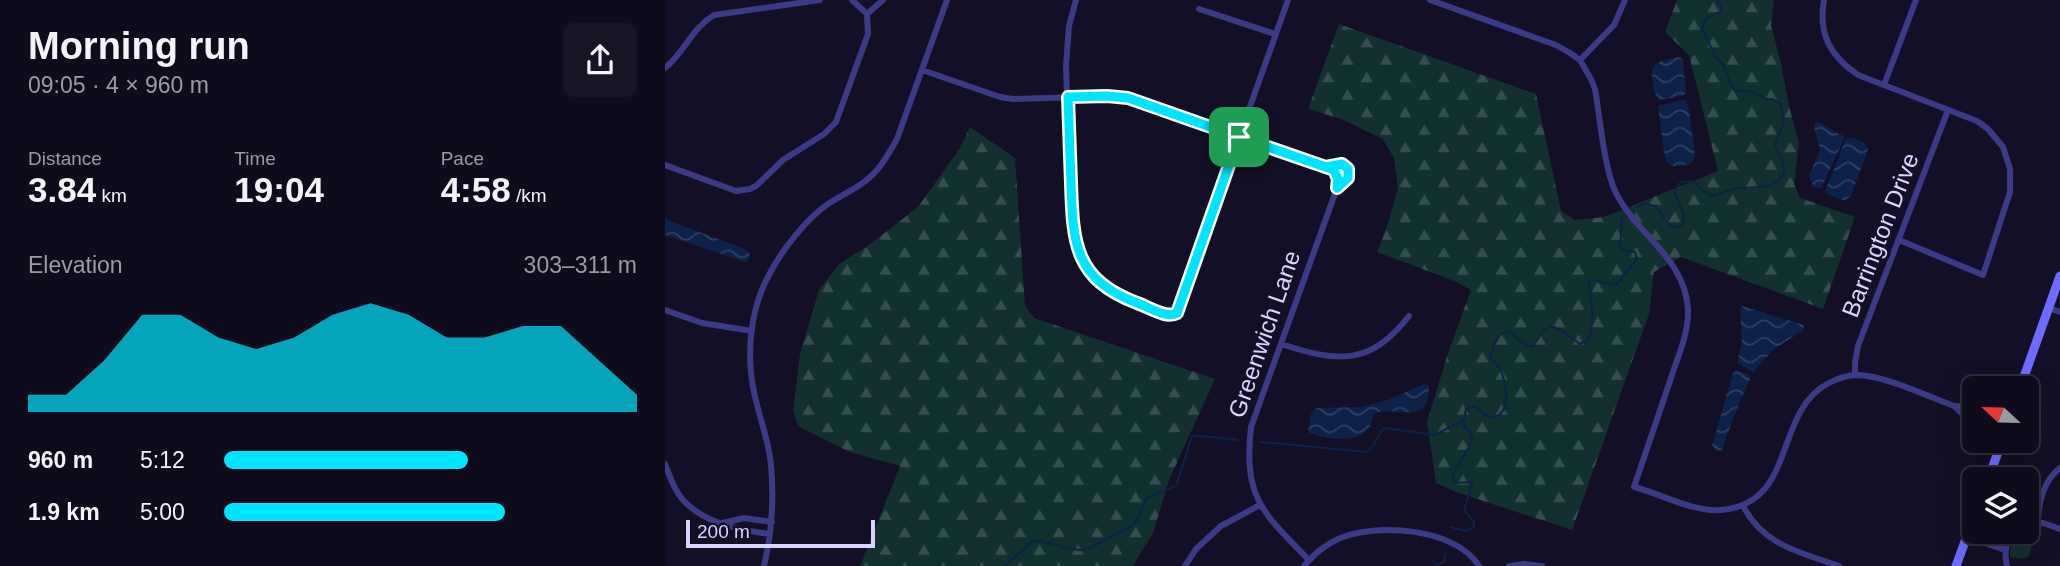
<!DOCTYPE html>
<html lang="en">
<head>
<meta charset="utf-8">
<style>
	body { margin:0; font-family:Arial,sans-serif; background:#171425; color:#f1f3f6; height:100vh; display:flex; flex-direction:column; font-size:26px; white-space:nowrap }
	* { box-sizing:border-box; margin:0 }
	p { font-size:23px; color:#9b9ba3 }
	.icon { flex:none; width:38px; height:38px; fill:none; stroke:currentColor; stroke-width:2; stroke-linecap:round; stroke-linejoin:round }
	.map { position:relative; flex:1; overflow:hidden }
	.details { display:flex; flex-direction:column; background:#0e0b1c; width:665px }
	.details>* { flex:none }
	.needle { width:46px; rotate:292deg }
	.controls { position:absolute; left:1297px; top:376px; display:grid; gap:14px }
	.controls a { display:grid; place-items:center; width:77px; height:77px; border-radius:10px; background:#0e0b1c; box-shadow:0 7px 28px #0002,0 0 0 2px #2e2b3b; font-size:35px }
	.scale { position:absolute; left:21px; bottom:18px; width:189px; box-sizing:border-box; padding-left:7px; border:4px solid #d9d4ff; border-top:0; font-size:19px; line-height:24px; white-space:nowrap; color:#d9d4ff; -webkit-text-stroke:5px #130f26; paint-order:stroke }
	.pin { position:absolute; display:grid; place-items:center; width:60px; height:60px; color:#fff; margin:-30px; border-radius:14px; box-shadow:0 4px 10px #0006 }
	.round { display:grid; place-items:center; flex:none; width:74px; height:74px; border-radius:10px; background:#171425 }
	.overview { display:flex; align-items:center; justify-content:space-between; height:119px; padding:0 28px }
	h1 { font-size:38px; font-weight:800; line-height:52px }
	.stats { display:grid; grid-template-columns:repeat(3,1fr); gap:10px; height:119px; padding:7px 28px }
	.stats div { display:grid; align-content:center }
	.stats b { font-size:35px; font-weight:800 }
	.stats small { font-size:19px; font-weight:400 }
	.stats p { font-size:19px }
	.chart { height:196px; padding:14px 28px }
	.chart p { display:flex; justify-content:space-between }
	.chart svg { width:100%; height:126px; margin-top:7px; fill:#00e5ff; opacity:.7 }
	ul { padding:0 28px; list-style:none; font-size:23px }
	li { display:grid; grid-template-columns:112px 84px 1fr; align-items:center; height:52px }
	li i { height:18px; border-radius:9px; background:#00e5ff }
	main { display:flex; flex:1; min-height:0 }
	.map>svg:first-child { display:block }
	.green { fill:#12302f }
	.forest { fill:url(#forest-firs) }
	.water { fill:url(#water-waves) }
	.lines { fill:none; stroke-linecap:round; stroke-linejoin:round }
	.stream { stroke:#0c2248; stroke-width:2 }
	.street { stroke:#3d3a85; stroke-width:6 }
	.secondary { stroke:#6f6bff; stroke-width:9 }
	.route-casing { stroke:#fff; stroke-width:14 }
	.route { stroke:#00e5ff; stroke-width:9 }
	.labels { text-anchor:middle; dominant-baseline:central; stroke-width:7; stroke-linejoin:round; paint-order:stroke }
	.street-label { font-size:24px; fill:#d9d4ff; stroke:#130f26 }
</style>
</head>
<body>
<main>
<section class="details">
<div class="overview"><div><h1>Morning run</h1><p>09:05 · 4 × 960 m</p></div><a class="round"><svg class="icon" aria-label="share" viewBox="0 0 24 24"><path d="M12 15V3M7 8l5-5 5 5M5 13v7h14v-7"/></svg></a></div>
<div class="stats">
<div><p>Distance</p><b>3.84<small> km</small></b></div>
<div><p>Time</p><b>19:04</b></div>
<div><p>Pace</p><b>4:58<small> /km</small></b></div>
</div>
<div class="chart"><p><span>Elevation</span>303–311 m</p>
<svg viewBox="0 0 160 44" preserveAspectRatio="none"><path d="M0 44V38L10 38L20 26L30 10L40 10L50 18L60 22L70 18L80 10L90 6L100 10L110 18L120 18L130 14L140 14L150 26L160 38V44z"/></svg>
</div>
<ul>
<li><b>960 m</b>5:12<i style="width:59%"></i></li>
<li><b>1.9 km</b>5:00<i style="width:68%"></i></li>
</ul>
</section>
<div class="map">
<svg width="1395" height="566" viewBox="0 0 1395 566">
	<defs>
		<pattern id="forest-firs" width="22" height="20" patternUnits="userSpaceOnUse" patternTransform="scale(1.75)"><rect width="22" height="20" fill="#12302f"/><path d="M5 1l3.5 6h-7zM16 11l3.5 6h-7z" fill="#344d4e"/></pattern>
		<pattern id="water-waves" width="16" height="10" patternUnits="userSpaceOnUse" patternTransform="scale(1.75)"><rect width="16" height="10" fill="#0c2248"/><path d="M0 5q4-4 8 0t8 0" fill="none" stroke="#2f4163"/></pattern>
	</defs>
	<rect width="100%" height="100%" fill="#130f26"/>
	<path class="green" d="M1355 532C1365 538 1370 546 1363 557L1354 559 1345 557C1344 546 1348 539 1355 532Z"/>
	<path class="forest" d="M1012 0H1109L1106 25 1116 64 1124 106 1134 143 1129 184 1135 198 1190 217 1158 309 1016 257 989 272 984 314 907 530 791 492 771 483 762 422 783 353 806 290 792 282 712 252 721 230 733 188 729 158 718 139 676 119 643 109 674 24 871 94 896 211 910 220 939 217 1053 171 1024 55 1000 32Z
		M305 127 350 158 360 306 369 318 550 379 504 480 488 533 468 566H195L235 466 185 452 134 427 128 412 135 354 154 290 174 264 204 245 253 207 295 148Z"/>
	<path class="water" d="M1011 57H1015L1018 60 1021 93 1018 96 994 100C990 94 989 90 988 83 984 61 993 62 1011 57Z
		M1020 99 1023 105 1030 151 1029 160 1025 164C1015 166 1004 170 1000 158L993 106Z
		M1151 121 1180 137 1156 189 1148 186 1144 176 1155 150 1149 127Z
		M1186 137 1200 143 1203 150 1186 196 1180 201 1162 194 1160 191 1181 139Z
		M0 219 77 248 84 252 85 256 82 263 0 235Z
		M1077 306 1139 325 1138 330 1109 349 1088 372 1072 363 1077 341 1075 309Z
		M1071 370 1084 375 1085 379 1070 414 1057 450 1051 451 1047 446 1068 373Z
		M759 384 764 386C765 428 732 405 709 413 707 420 706 428 699 433 685 443 658 439 643 432L646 414 651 408 696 407 723 400Z"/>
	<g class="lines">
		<path class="stream" d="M971 207 981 204 990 206 1004 225 1013 228 1017 225 1019 214 1010 194 1013 185 1016 182 1026 181 1047 196C1055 195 1061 190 1069 189 1083 186 1115 191 1119 171 1120 162 1111 153 1110 144L1119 121 1116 105 1108 99H1101L1084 91H1074L1068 89 1058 64 1050 56 1037 28 1042 17 1056 12V7L1052 0
			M596 442 702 452C711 447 711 435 719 428L770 435 797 421
			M786 527 800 531 809 527V522L799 510 808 482 791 483 787 478C790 466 811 444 806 433 804 430 800 428 798 424L801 409C814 401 814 415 825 417 848 419 841 380 835 369 832 364 827 361 825 356 829 346 832 332 843 331L862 346H868L879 330 886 326 897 331 915 344 923 340C931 321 926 301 924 282L927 280 951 285 972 259 970 252 956 250 955 248 957 218
			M340 566 369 540 414 550 425 548 468 525 473 519 481 498 511 486 527 436 548 437 573 440
			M769 566 779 562 781 552"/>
		<path class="street" d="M187 0 202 14
			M411 0 404 26 401 66 406 222 413 250 428 275 445 291 459 298 507 316 514 311 516 300 623 0
			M765 0 891 45 905 53 915 60 926 79 930 89C935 117 939 169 951 193 972 235 1020 258 1023 309 1024 334 1012 358 1005 381 993 416 981 451 969 487 997 494 1027 512 1056 510 1132 504 1108 414 1162 384 1171 379 1183 375 1193 375 1221 376 1262 396 1289 406
			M1159 0C1153 34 1165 56 1193 75L1312 121 1323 129 1338 147 1345 169V192L1318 275 1234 240
			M534 9 610 34
			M202 14 218 0
			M915 60 949 25 960 0
			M0 68C20 52 26 29 49 15L155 0
			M257 70 335 97 348 99 442 96 463 98 669 170 673 179 672 188 586 427C578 498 598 513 644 560
			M1219 85 1251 0
			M0 165 71 191 85 189 91 186 118 160 159 134 171 122 203 34 202 14
			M663 167 676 164 683 169V178L672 188
			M1384 308 1395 312
			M0 310 37 323 87 331
			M616 344C672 362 704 367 744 316
			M1190 375V363L1193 346 1283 110
			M1309 407 1289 406 1297 414 1309 420
			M0 464C5 477 10 492 20 502 40 523 78 531 105 534
			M1078 506C1099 546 1135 552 1174 566
			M58 523 79 518 107 522
			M1373 523C1373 503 1379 480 1395 468
			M1362 524 1378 523 1395 529
			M1334 532 1345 536
			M1302 537 1340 550
			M99 566C107 533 109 499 106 465 104 441 94 417 89 392 81 354 85 308 105 273 117 250 142 218 163 204 176 195 192 189 204 178 216 168 224 153 232 139L282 0
			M520 566 531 549 556 526 595 505
			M639 566C648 555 660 545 673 539 711 522 791 528 814 566
			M844 566 859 564 877 566
			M1342 566C1339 553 1340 542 1349 532"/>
		<path class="secondary" d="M1355 388 1395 276
			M1323 480 1337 441
			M1291 566 1309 517"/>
	</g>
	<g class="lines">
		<g class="route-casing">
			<path id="route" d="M574 137 463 98 442 96 403 97C404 126 405 155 406 183 408 243 409 279 472 303 484 307 501 319 512 313L574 137 669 170 673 179 672 188 683 178V169L677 164 661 167 574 137"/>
		</g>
		<use href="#route" class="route"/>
	</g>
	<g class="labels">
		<g class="street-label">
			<text transform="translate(1215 235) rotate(-69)">Barrington Drive</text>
			<text transform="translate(599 334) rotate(-71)">Greenwich Lane</text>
		</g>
	</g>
</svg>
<div class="controls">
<a><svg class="needle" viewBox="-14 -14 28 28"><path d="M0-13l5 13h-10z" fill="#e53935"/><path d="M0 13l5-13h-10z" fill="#9b9ba3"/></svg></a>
<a><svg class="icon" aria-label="layers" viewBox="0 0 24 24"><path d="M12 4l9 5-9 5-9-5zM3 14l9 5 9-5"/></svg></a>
</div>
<div class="scale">200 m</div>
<div class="pin" style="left:574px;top:137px;background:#1e9e55"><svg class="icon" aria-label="arrive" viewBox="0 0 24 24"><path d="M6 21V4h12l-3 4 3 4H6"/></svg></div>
</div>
</main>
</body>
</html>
